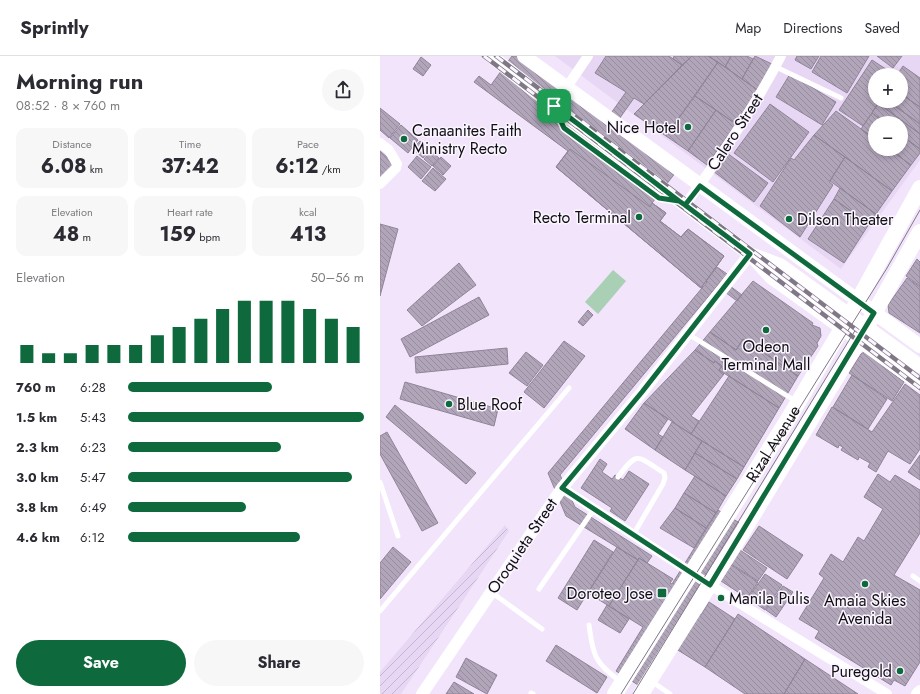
<!DOCTYPE html>
<html lang="en">
<head>
<meta charset="utf-8">
<style>
	body { margin:0; font-family:Jost,sans-serif; background:#f7f7f7; color:#2b2b33; height:100vh; display:flex; flex-direction:column; font-size:15px; white-space:nowrap }
	* { box-sizing:border-box; margin:0 }
	p { font-size:13px; color:#7c7c81 }
	.icon { flex:none; width:22px; height:22px; fill:none; stroke:currentColor; stroke-width:2; stroke-linecap:round; stroke-linejoin:round }
	.map { position:relative; flex:1; overflow:hidden }
	.side { display:flex; flex-direction:column; background:#fff; width:380px }
	.side>* { flex:none }
	.tools { position:absolute; left:488px; top:12px; display:grid; gap:8px }
	.tools a { display:grid; place-items:center; width:40px; height:40px; border-radius:50%; background:#fff; box-shadow:0 2px 6px #0003; font-size:20px }
	.pin { position:absolute; display:grid; place-items:center; width:34px; height:34px; color:#fff; margin:-17px; border-radius:8px; box-shadow:0 2px 6px #0006 }
	.round { display:grid; place-items:center; flex:none; width:42px; height:42px; border-radius:21px; background:#f7f7f7 }
	.headline { display:flex; align-items:center; justify-content:space-between; height:68px; padding:0 16px }
	h1 { font-size:22px; font-weight:700; line-height:30px }
	.figures { display:grid; grid-template-columns:repeat(3,1fr); gap:6px; height:68px; padding:4px 16px }
	.figures div { display:grid; align-content:center; border-radius:10px; background:#f7f7f7; text-align:center }
	.figures b { font-size:20px; font-weight:700 }
	.figures small { font-size:11px; font-weight:400 }
	.figures p { font-size:11px }
	.chart { height:112px; padding:8px 16px }
	.chart p { display:flex; justify-content:space-between }
	.chart svg { width:100%; height:72px; margin-top:4px; stroke:#0e6a3d; stroke-width:6 }
	.button { display:flex; gap:8px; margin-top:auto; padding:8px 16px }
	.button a { flex:1; height:46px; border-radius:24px; background:#0e6a3d; color:#fff; font-size:16px; font-weight:700; line-height:46px; text-align:center }
	.button a+a { background:#f7f7f7; color:#2b2b33 }
	ul { padding:0 16px; list-style:none; font-size:13px }
	li { display:grid; grid-template-columns:64px 48px 1fr; align-items:center; height:30px }
	li i { height:10px; border-radius:5px; background:#0e6a3d }
	header { display:flex; align-items:center; gap:24px; box-sizing:border-box; height:56px; padding:0 20px; background:#fff; border-bottom:1px solid #e1e1e2 }
	header strong { font-size:19px }
	nav { display:flex; gap:22px; margin-inline-start:auto; font-size:14px }
	main { display:flex; flex:1; min-height:0 }
	.map>svg:first-child { display:block }
	.built { fill:#e8d7f4; fill-rule:evenodd }
	.industrial { fill:url(#industrial-furrows) }
	.grass { fill:#a9cfb5 }
	.building { fill:url(#building-back-hatch); stroke:#908498 }
	.lines { fill:none; stroke-linecap:round; stroke-linejoin:round }
	.service { stroke:#fff; stroke-width:5 }
	.minor { stroke:#fff; stroke-width:10 }
	.tertiary { stroke:#fff; stroke-width:12 }
	.secondary { stroke:#fff; stroke-width:14 }
	.primary { stroke:#fff; stroke-width:16 }
	.tram { stroke:#817887; stroke-width:1 }
	.rail-casing { stroke:#817887; stroke-width:4.5 }
	.rail { stroke:#faf5fe; stroke-width:3; stroke-dasharray:9; stroke-linecap:butt }
	.route-casing { stroke:#fff; stroke-width:8 }
	.route { stroke:#0e6a3d; stroke-width:5 }
	.poi-dot { fill:#0e6a3d; stroke:#faf5fe; stroke-width:1.5 }
	.labels { text-anchor:middle; dominant-baseline:central; stroke-width:3; stroke-linejoin:round; paint-order:stroke }
	.poi-label { font-size:16px; fill:#110d14; stroke:#faf5fe; text-anchor:end }
	.street-label { font-size:16px; fill:#110d14; stroke:#faf5fe }
</style>
</head>
<body>
<header>
<strong>Sprintly</strong>
<nav><a>Map</a><a>Directions</a><a>Saved</a></nav>
</header>
<main>
<section class="side">
<div class="headline"><div><h1>Morning run</h1><p>08:52 · 8 × 760 m</p></div><a class="round"><svg class="icon" aria-label="share" viewBox="0 0 24 24"><path d="M12 15V3M7 8l5-5 5 5M5 13v7h14v-7"/></svg></a></div>
<div class="figures">
<div><p>Distance</p><b>6.08<small> km</small></b></div>
<div><p>Time</p><b>37:42</b></div>
<div><p>Pace</p><b>6:12<small> /km</small></b></div>
</div>
<div class="figures">
<div><p>Elevation</p><b>48<small> m</small></b></div>
<div><p>Heart rate</p><b>159<small> bpm</small></b></div>
<div><p>kcal</p><b>413</b></div>
</div>
<div class="chart"><p><span>Elevation</span>50–56 m</p>
<svg viewBox="0 0 160 44" preserveAspectRatio="none"><path d="M5 44V33M15 44V38M25 44V38M35 44V33M45 44V33M55 44V33M65 44V27M75 44V22M85 44V17M95 44V11M105 44V6M115 44V6M125 44V6M135 44V11M145 44V17M155 44V22"/></svg>
</div>
<ul>
<li><b>760 m</b>6:28<i style="width:61%"></i></li>
<li><b>1.5 km</b>5:43<i style="width:100%"></i></li>
<li><b>2.3 km</b>6:23<i style="width:65%"></i></li>
<li><b>3.0 km</b>5:47<i style="width:95%"></i></li>
<li><b>3.8 km</b>6:49<i style="width:50%"></i></li>
<li><b>4.6 km</b>6:12<i style="width:73%"></i></li>
</ul>
<div class="button"><a>Save</a><a>Share</a></div>
</section>
<div class="map">
<svg width="540" height="638" viewBox="0 0 540 638">
	<defs>
		<pattern id="industrial-furrows" width="10" height="10" patternUnits="userSpaceOnUse"><rect width="10" height="10" fill="#e8d7f4"/><path d="M-1 1l2-2M0 10L10 0M9 11l2-2" fill="none" stroke="#c6b7d0"/></pattern>
		<pattern id="building-back-hatch" width="6" height="6" patternUnits="userSpaceOnUse"><rect width="6" height="6" fill="#b1a5ba"/><path d="M-1 5l2 2M0 0l6 6M5-1l2 2" fill="none" stroke="#978d9f"/></pattern>
	</defs>
	<rect width="100%" height="100%" fill="#f1e4fb"/>
	<path class="built" d="M175 0H540V104L461 213ZM495 19H521V45H495ZM495 67H521V93H495Z"/>
	<path class="industrial" d="M125 469 129 475 21 638H0V616Z"/>
	<path class="grass" d="M233 214 246 225 218 258 205 246Z"/>
	<path class="building" d="M132 0H148L229 60 246 36 215 17 226 0H289L302 9 264 48 254 42 237 66 299 112 272 147 286 157 280 165 301 181 308 173 344 200 321 232 176 111 188 95 94 26 99 20 111 29Z
		M294 0H312L302 9 293 3Z
		M312 0H328L338 6 286 80 254 58Z
		M328 0H351L345 11Z
		M351 0H367L373 3 362 23 345 11Z
		M375 0 394 9 379 35 362 23Z
		M417 0H439L431 13 415 4Z
		M441 0H489L467 37 432 16Z
		M497 0H522L513 12Z
		M41 1 51 9 43 20 33 13Z
		M492 4 515 19H495V45H500L483 70 459 54Z
		M338 6 379 35 356 68 315 40Z
		M523 10 540 22V51L521 38V19H517Z
		M410 18 456 46 442 69 396 41Z
		M521 38 540 51V68L508 45H521Z
		M315 40 336 54 308 95 286 80Z
		M500 45H508L540 68V78L498 47Z
		M498 47 540 78V93L521 79V67H505L492 57Z
		M390 48 429 76 393 126 354 97Z
		M0 52 20 68 9 82 0 74Z
		M336 54 356 68 327 109 308 95Z
		M456 55 495 83V93H509L531 109 512 135 434 79Z
		M492 57 505 67H495V83L481 73Z
		M21 69 38 84 28 97 10 82Z
		M434 79 465 101 449 126 453 129 420 181 380 150 411 102 414 104Z
		M521 79 540 93V97L531 109 509 93H521Z
		M40 85 50 94 43 102 33 93Z
		M190 93 270 151 272 147 286 157 280 165 301 181 308 173 344 200 321 232 176 111Z
		M0 95 16 109 0 127Z
		M51 95 59 102 52 110 44 103Z
		M347 97 388 127 374 146 333 115Z
		M37 100 51 111 41 123 28 111Z
		M61 101 71 110 63 119 53 110Z
		M465 101 512 135 496 158 450 125Z
		M53 112 66 123 55 135 42 125Z
		M460 132 496 158 489 168 454 143Z
		M454 143 489 168 464 207 428 183Z
		M0 168 18 173 0 240Z
		M537 203 540 206V230L526 220Z
		M79 207 96 229 42 270 27 254Z
		M337 211 347 218 180 419 195 451 272 500 267 507 259 502 258 504 186 460 168 417 327 226 326 225Z
		M527 222 540 231V277L509 257 508 249Z
		M342 224 362 239 357 245 337 230Z
		M373 225 433 267 432 269 440 272 441 280 437 287 438 290 418 320 363 283 356 294 330 276Z
		M99 241 109 259 30 301 21 283Z
		M208 254 213 259 203 270 198 266Z
		M330 276 356 294 363 283 418 320 399 352 339 314 342 310 335 305 334 307 315 294Z
		M184 285 205 300 164 352 144 336Z
		M127 292 128 308 36 317 35 301Z
		M315 294 334 307 335 305 342 310 339 314 344 318 311 360 319 365 311 378 264 347Z
		M146 296 163 309 147 330 129 317Z
		M484 296 524 326 512 345 469 317 481 298Z
		M472 319 507 343 488 373 453 351Z
		M349 320 399 352 364 411 311 378Z
		M25 326 118 353 114 370 20 343Z
		M525 328 540 339V393L530 408 508 395 496 416 488 411 490 407 479 401 478 404 461 394 463 391 459 389 458 392 436 379 452 351 492 376Z
		M264 347 288 363 278 378 283 381 275 394 245 373Z
		M15 349 96 417 86 428 6 361Z
		M292 366 322 385 305 414 275 394Z
		M7 376 58 467 42 475 0 398V380Z
		M322 385 364 411 357 423 315 397Z
		M315 397 357 423 346 440 305 414Z
		M540 399V424L528 416Z
		M220 403 227 408 222 416 232 423 235 419 243 424 249 415 269 428 245 465 230 455 232 452 201 432Z
		M498 418 510 426 515 419 540 434V477L514 519 540 534V606L525 630 514 624 511 629 435 582 439 575 419 563 444 522 439 518 451 498 463 506 478 481 484 485 503 453 484 441Z
		M315 420 346 440 336 457 304 437Z
		M304 437 336 457 326 472 295 452Z
		M295 452 326 472 314 492 280 472Z
		M338 454 368 472 315 556 321 559 329 546 355 563 325 611 293 591 266 634 236 615 263 571 229 550 259 502 293 523 290 527 292 528Z
		M379 470 423 499 407 523 363 494Z
		M214 484 233 496 197 554 178 542Z
		M13 491 31 506 0 543V507Z
		M237 491 258 504 229 550 208 537Z
		M360 494 387 512 378 525 351 508Z
		M351 509 378 526 367 542 341 525Z
		M385 518 402 529 385 554 368 542Z
		M403 530 413 536 396 561 386 554Z
		M227 549 249 563 240 577 218 564Z
		M358 558 425 603 404 638H365L325 611Z
		M176 589 227 621 217 637 166 605Z
		M86 602 117 619 107 638 76 621Z
		M425 603 478 638H404Z
		M74 626 94 638H66Z"/>
	<g class="lines">
		<path class="service" d="M396 11 461 42
			M176 56 185 72 279 142 293 145
			M308 278 417 346
			M238 421C258 394 257 400 284 417L285 422 283 428 253 479
			M0 426 18 480
			M533 520 540 525
			M159 533 214 453
			M111 536 162 573
			M0 555 189 332
			M209 569C213 600 215 607 241 626
			M271 625 290 638
			M151 637 153 638"/>
		<path class="minor" d="M174 50 208 0
			M0 87 9 94 17 108 16 112 0 128
			M305 149C340 102 374 52 401 0
			M182 432 330 529 507 638"/>
		<path class="tertiary" d="M42 638 182 432 262 336 370 198
			M537 638 540 635"/>
		<path class="secondary" d="M111 0 174 50 370 198 391 221 540 328
			M144 0 540 290
			M373 199 400 209 540 310"/>
		<g class="primary">
			<path id="s1" d="M235 638 407 365 470 259 540 132"/>
			<path d="M261 638 362 477 479 284 540 176"/>
		</g>
		<path class="tram" d="M241 638 507 212 540 154
			M253 638 476 273"/>
		<g class="rail-casing">
			<path id="rail" d="M104 0 540 332
				M116 0 540 322"/>
		</g>
		<use href="#rail" class="rail"/>
	</g>
	<g class="lines">
		<g class="route-casing">
			<path id="route" d="M174 50C216 81 257 113 299 145L305 149 370 198 262 336 182 432 330 529 494 257 320 130 305 149 299 145 279 142 184 72 174 50"/>
		</g>
		<use href="#route" class="route"/>
	</g>
	<g class="poi-dot">
		<circle cx="308" cy="71" r="4"/>
		<circle cx="24" cy="83" r="4"/>
		<circle cx="259" cy="161" r="4"/>
		<circle cx="409" cy="163" r="4"/>
		<circle cx="386" cy="274" r="4"/>
		<circle cx="69" cy="348" r="4"/>
		<circle cx="485" cy="528" r="4"/>
		<rect x="277" y="532" width="10" height="10" rx="2"/>
		<circle cx="341" cy="542" r="4"/>
		<circle cx="520" cy="615" r="4"/>
	</g>
	<g class="labels">
		<g class="poi-label">
			<text x="300" y="71">Nice Hotel</text>
			<text x="32" y="74" text-anchor="start">Canaanites Faith<tspan x="32" dy="18">Ministry Recto</tspan></text>
			<text x="251" y="161">Recto Terminal</text>
			<text x="417" y="163" text-anchor="start">Dilson Theater</text>
			<text x="386" y="290" text-anchor="middle">Odeon<tspan x="386" dy="18">Terminal Mall</tspan></text>
			<text x="77" y="348" text-anchor="start">Blue Roof</text>
			<text x="273" y="537">Doroteo Jose</text>
			<text x="349" y="542" text-anchor="start">Manila Pulis</text>
			<text x="485" y="544" text-anchor="middle">Amaia Skies<tspan x="485" dy="18">Avenida</tspan></text>
			<text x="512" y="615">Puregold</text>
		</g>
		<g class="street-label">
			<text transform="translate(355 76) rotate(-57)">Calero Street</text>
			<text stroke="none"><textPath href="#s1" startOffset="296">Rizal Avenue</textPath></text>
			<text transform="translate(142 490) rotate(-56)">Oroquieta Street</text>
		</g>
	</g>
</svg>
<div class="tools">
<a>+</a>
<a>−</a>
</div>
<div class="pin" style="left:174px;top:50px;background:#1e9e55"><svg class="icon" aria-label="arrive" viewBox="0 0 24 24"><path d="M6 21V4h12l-3 4 3 4H6"/></svg></div>
</div>
</main>
</body>
</html>
